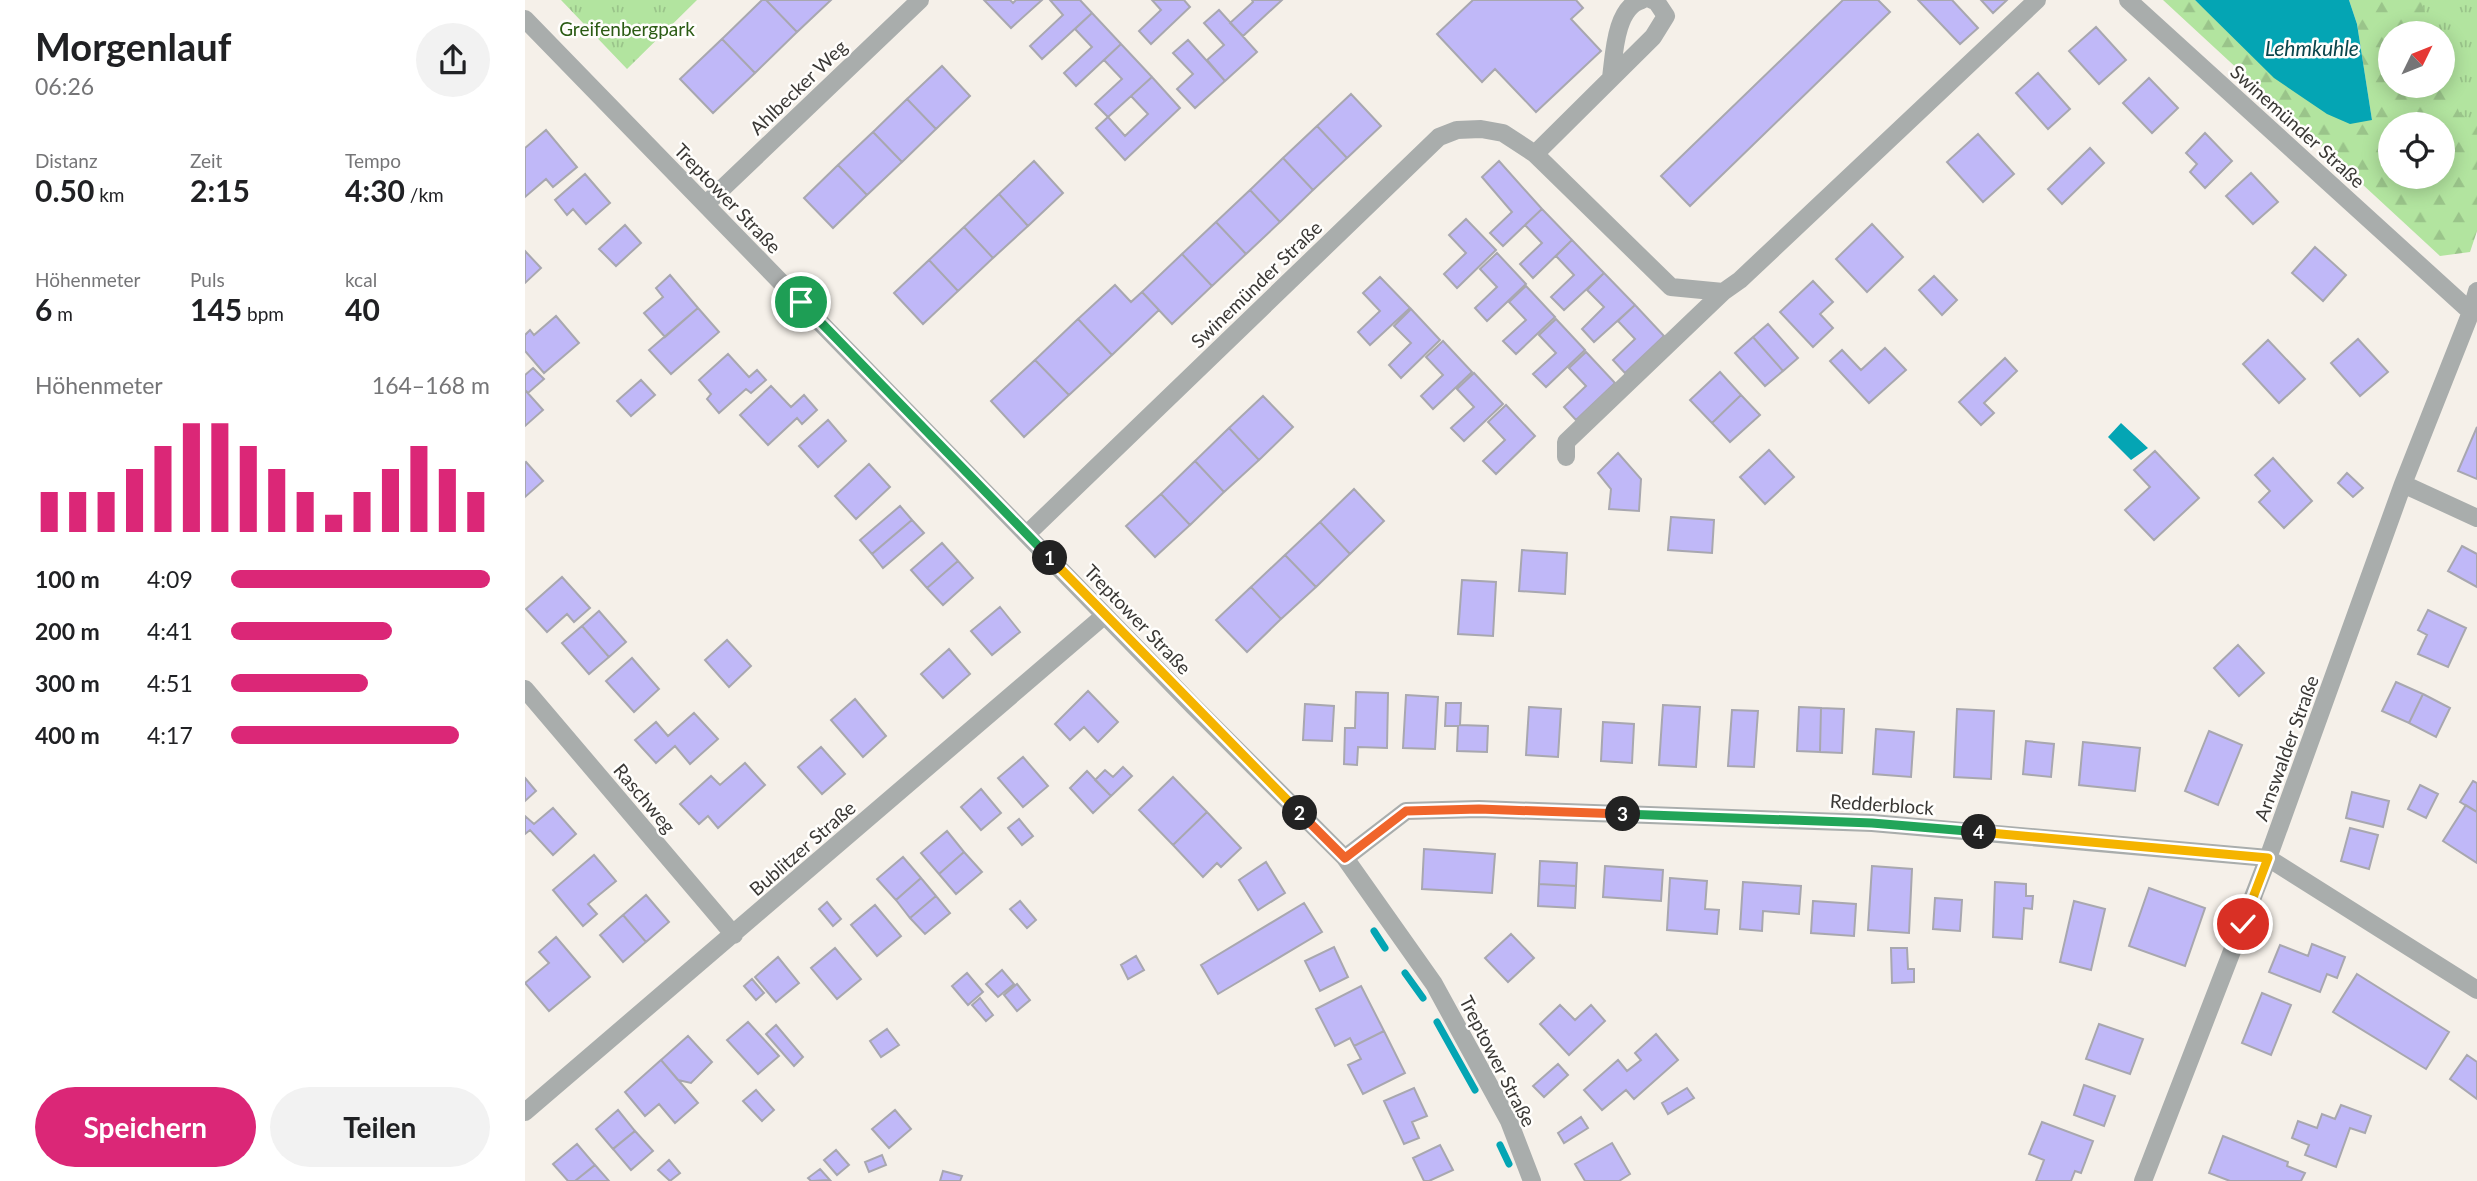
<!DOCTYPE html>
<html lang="de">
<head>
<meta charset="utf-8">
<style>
	body { margin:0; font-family:Lato,sans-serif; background:#f2f2f2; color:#202124; height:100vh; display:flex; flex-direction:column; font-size:26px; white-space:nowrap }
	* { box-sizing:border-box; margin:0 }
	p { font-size:23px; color:#757577 }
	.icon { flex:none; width:38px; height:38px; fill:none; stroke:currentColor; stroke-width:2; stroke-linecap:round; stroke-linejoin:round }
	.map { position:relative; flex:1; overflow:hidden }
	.details { display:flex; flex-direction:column; background:#fff; width:525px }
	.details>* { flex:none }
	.needle { width:46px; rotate:47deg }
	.controls { position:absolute; left:1853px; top:21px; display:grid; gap:14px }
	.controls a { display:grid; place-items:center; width:77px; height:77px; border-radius:50%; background:#fff; box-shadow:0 4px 18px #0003; font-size:35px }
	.pin { position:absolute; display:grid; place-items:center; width:60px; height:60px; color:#fff; margin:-30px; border:4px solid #fff; border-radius:50%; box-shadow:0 2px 7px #0007 }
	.km { position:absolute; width:35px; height:35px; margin:-18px; border-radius:50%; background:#222; color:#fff; font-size:19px; line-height:35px; text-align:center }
	.round { display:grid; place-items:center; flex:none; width:74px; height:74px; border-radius:37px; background:#f2f2f2 }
	.headline { display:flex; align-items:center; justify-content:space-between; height:119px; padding:0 35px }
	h1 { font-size:38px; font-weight:700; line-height:52px }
	.stats { display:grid; grid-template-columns:repeat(3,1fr); gap:10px; height:119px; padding:7px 35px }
	.stats div { display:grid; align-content:center }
	.stats b { font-size:30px; font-weight:700 }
	.stats small { font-size:19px; font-weight:400 }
	.stats p { font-size:19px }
	.chart { height:196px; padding:14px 35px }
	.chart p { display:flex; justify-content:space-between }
	.chart svg { width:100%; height:126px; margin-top:7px; stroke:#db2777; stroke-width:6 }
	.primary-button { display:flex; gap:14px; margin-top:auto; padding:14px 35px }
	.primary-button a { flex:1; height:80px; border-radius:42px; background:#db2777; color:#fff; font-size:28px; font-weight:700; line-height:80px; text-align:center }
	.primary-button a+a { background:#f2f2f2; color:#202124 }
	ul { padding:0 35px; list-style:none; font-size:23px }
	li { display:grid; grid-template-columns:112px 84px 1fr; align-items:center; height:52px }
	li i { height:18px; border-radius:9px; background:#db2777 }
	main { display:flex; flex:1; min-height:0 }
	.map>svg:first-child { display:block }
	.forest { fill:url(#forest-firs); fill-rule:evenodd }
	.park { fill:url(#park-tufts) }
	.water { fill:#04a5b4 }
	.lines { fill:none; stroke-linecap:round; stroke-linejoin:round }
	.stream { stroke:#04a5b4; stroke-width:7 }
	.building { fill:#c0b8f8; stroke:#a8a7af; stroke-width:2 }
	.minor { stroke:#a9adac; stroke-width:18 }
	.split-1-casing { stroke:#fff; stroke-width:14 }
	.split-2-casing { stroke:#fff; stroke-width:14 }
	.split-3-casing { stroke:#fff; stroke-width:14 }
	.split-4-casing { stroke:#fff; stroke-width:14 }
	.split-5-casing { stroke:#fff; stroke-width:14 }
	.split-1 { stroke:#22a559; stroke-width:9 }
	.split-2 { stroke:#f5b400; stroke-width:9 }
	.split-3 { stroke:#f0652b; stroke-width:9 }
	.split-4 { stroke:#22a559; stroke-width:9 }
	.split-5 { stroke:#f5b400; stroke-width:9 }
	.labels { text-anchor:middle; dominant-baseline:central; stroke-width:5; stroke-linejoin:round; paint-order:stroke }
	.park-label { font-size:19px; fill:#2b5b14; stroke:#fffefc }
	.street-label { font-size:19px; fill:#3a3835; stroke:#fffefc }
	.water-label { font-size:21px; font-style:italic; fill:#0b454c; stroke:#fffefc }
</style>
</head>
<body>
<main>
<section class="details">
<div class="headline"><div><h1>Morgenlauf</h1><p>06:26</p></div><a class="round"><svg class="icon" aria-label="share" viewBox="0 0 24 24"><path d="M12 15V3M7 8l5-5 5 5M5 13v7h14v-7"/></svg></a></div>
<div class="stats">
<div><p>Distanz</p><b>0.50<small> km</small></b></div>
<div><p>Zeit</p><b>2:15</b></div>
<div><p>Tempo</p><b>4:30<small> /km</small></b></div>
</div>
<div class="stats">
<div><p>Höhenmeter</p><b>6<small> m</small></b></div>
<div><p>Puls</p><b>145<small> bpm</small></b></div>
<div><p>kcal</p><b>40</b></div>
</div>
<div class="chart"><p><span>Höhenmeter</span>164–168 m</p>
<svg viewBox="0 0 160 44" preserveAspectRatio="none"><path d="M5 44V30M15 44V30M25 44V30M35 44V22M45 44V14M55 44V6M65 44V6M75 44V14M85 44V22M95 44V30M105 44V38M115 44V30M125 44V22M135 44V14M145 44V22M155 44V30"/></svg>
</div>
<ul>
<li><b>100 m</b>4:09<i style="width:100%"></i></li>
<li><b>200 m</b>4:41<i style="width:62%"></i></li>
<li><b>300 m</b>4:51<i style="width:53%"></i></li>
<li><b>400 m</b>4:17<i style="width:88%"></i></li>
</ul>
<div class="primary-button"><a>Speichern</a><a>Teilen</a></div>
</section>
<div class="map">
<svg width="1952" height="1181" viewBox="0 0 1952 1181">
	<defs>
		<pattern id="forest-firs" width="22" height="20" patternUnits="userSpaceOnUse" patternTransform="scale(1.75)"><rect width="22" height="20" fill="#b2e49f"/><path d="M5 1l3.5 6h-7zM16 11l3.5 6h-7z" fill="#9ac48a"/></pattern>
		<pattern id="park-tufts" width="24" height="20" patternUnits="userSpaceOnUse" patternTransform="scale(1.75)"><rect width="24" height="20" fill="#b2e49f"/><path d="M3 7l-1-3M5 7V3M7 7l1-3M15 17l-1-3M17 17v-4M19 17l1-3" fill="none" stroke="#9ac48a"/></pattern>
	</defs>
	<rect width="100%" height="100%" fill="#f5f0e9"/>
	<path class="forest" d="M1638 0H1670L1695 23 1847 120 1832 24 1824 0H1952V231L1945 252 1915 256ZM1866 33H1918V86H1866ZM1866 124H1918V177H1866Z"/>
	<path class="park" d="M36 0H172L102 69Z
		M1896 0H1952V126L1934 112 1918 67V33H1906Z"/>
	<path class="water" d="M1670 0H1824L1832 24 1847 120 1825 124 1802 114 1749 78Z
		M1596 423 1623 448 1606 460 1583 437Z"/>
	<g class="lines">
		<path class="stream" d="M849 931 860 948
			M880 973 898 998
			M912 1022 950 1090
			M975 1145 984 1164"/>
	</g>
	<path class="building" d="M237 0H241L272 32 230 73 197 39Z
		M241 0H306L272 32Z
		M459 0H485L488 3 491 0H517L486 28Z
		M525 0H555L567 13 517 59 505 46 538 15Z
		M627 0H659L665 7 626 44 614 31 636 10Z
		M727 0H757L718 36 705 23 728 2Z
		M948 0H1051L1058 8 1046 19 1076 51 1011 112 970 69 957 82 912 34Z
		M1318 0H1353L1365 12 1165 206 1136 176Z
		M1393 0H1427L1453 28 1435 44Z
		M1456 0H1482L1468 13Z
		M694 10 732 52 700 81 682 60 699 45 679 23Z
		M567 13 596 44 551 86 539 73 567 47 550 29Z
		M1571 27 1601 60 1574 84 1544 51Z
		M197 39 230 73 188 113 155 79Z
		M663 40 700 81 670 108 652 89 668 74 648 53Z
		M596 44 627 77 583 117 570 104 597 79 579 60Z
		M417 66 445 96 411 129 382 99Z
		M1513 73 1545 109 1523 129 1491 93Z
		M627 77 655 108 600 160 571 128 583 117 600 136 623 114 606 96Z
		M1624 78 1653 108 1627 133 1598 103Z
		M826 94 856 126 822 158 792 126Z
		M382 99 411 129 377 162 348 132Z
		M792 126 822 158 788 190 758 158Z
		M21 130 52 167 28 187 21 179 0 197V148Z
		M348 132 377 162 342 195 313 165Z
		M1680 133 1707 161 1680 188 1665 172 1672 164 1661 153Z
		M1453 134 1489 174 1458 202 1422 162Z
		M1565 148 1579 163 1537 204 1523 189Z
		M758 158 788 190 755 222 725 190Z
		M509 161 538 193 503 226 474 194Z
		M974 161 1017 209 978 246 965 233 987 212 957 177Z
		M313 165 342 195 308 228 279 198Z
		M1726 173 1753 202 1728 224 1701 196Z
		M60 174 85 203 61 224 48 209 42 215 30 200Z
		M725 190 755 222 721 254 691 222Z
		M474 194 503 226 468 258 439 227Z
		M1017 209 1047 240 1008 278 995 264 1017 243 1000 225Z
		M941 219 971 250 932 288 919 274 941 253 924 235Z
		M691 222 721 254 687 286 657 254Z
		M1347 224 1378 257 1342 292 1311 259Z
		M100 225 116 243 91 266 74 249Z
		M439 227 468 258 433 291 404 260Z
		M1047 240 1079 273 1039 310 1026 297 1049 275 1031 256Z
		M1790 247 1821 275 1798 301 1767 273Z
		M0 251 16 268 0 283Z
		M972 253 1001 284 962 321 950 308 972 287 955 269Z
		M657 254 687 286 647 324 617 292Z
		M404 260 433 291 398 324 369 293Z
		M1079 273 1110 305 1069 342 1057 329 1079 307 1062 290Z
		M145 275 173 308 140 337 119 313 138 297 131 288Z
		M1409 276 1432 300 1417 315 1394 290Z
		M855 277 885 308 845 345 833 332 855 311 838 293Z
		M1288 281 1308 302 1295 314 1308 328 1288 347 1255 312Z
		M590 285 606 302 617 292 634 310 587 355 553 319Z
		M1001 286 1030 317 991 354 978 341 1001 320 984 302Z
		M1110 305 1139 336 1100 373 1088 360 1110 339 1093 321Z
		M173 308 194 332 146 374 124 350Z
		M886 309 915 340 876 378 864 365 886 343 869 326Z
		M31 316 54 343 19 373 0 351V335L5 330 9 335Z
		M553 319 587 355 544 395 510 360Z
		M1031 319 1060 350 1021 387 1008 374 1031 353 1014 335Z
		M1243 324 1273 358 1258 371 1228 337Z
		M1228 337 1258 371 1240 386 1210 353Z
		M1833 339 1863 372 1835 396 1806 363Z
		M1743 340 1780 379 1754 403 1718 364Z
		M918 341 947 372 908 409 896 396 918 375 901 357Z
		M1360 348 1381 370 1344 403 1305 361 1317 350 1336 370Z
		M1061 352 1090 383 1051 420 1039 407 1061 386 1044 368Z
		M203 354 224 377 232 370 241 380 226 393 221 389 194 413 182 399 186 394 174 380Z
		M1480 358 1492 371 1459 403 1469 413 1456 425 1434 402Z
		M510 360 544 395 499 437 466 401Z
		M8 368 19 379 3 393 0 390V375Z
		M1195 372 1216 395 1187 423 1165 400Z
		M949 373 978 404 939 441 926 428 949 407 932 389Z
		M116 380 130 395 106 416 92 401Z
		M246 386 266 407 279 395 292 410 277 424 272 418 243 445 215 415Z
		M0 390 18 410 0 426Z
		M1216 395 1235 415 1205 442 1187 423Z
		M738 396 768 427 734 460 704 428Z
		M981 405 1010 436 971 474 958 461 980 440 963 422Z
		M303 420 321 441 293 467 274 446Z
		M1952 427V479L1933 471Z
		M704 428 734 460 699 492 670 461Z
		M1244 450 1269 477 1240 504 1215 477Z
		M1630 451 1674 498 1629 540 1600 510 1625 487 1609 470Z
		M1093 453 1116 479 1114 511 1084 509 1086 489 1073 473Z
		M1748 458 1787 501 1759 528 1734 502 1745 491 1730 475Z
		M670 461 699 492 665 525 636 494Z
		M1 462 18 481 0 497V463Z
		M344 464 365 487 331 519 310 496Z
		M1822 473 1838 488 1828 497 1813 483Z
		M829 489 859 521 825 554 795 522Z
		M636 494 665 525 630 557 601 526Z
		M375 506 387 520 347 554 335 540Z
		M1146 517 1189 520 1187 553 1143 550Z
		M387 520 399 533 358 568 347 554Z
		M795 522 825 554 791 587 760 555Z
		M417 543 433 561 402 588 386 570Z
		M1937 546 1952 554V587L1923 571Z
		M997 550 1042 553 1040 594 994 591Z
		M760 555 791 587 756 619 726 587Z
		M433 561 448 578 418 605 402 588Z
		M37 577 65 608 49 622 42 614 22 632 1 609Z
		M937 580 971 582 968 636 933 634Z
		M726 587 756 619 722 652 691 620Z
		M475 607 495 632 467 655 446 631Z
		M1903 610 1941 628 1923 667 1893 654 1902 635 1893 630Z
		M74 611 101 642 84 657 57 626Z
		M57 626 84 657 64 674 37 643Z
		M202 640 226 666 204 687 180 660Z
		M1713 645 1739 673 1714 696 1689 668Z
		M424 649 445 674 418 698 396 674Z
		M107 658 134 689 109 712 81 681Z
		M1871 682 1898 694 1884 723 1857 711Z
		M563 691 593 722 573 742 559 727 545 740 530 724Z
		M831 692 863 693 862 748 833 747 832 765 819 764 820 728H830Z
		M1898 694 1925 708 1911 737 1884 723Z
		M881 695 913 697 910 749 878 748Z
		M330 699 361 736 338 757 306 720Z
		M921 703H936L935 725 963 726 962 752 932 751 933 726H920Z
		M780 704 809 706 807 741 778 740Z
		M1138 705 1175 707 1171 767 1134 765Z
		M1004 707 1036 709 1033 757 1001 755Z
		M1274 707 1296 708 1295 752 1272 751Z
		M1296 708 1319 709 1317 753 1295 752Z
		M1432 709 1469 711 1466 779 1429 777Z
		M1207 710 1233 711 1229 767 1203 766Z
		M169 713 193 739 165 764 150 746 131 763 110 740 131 722 143 736Z
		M1078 722 1109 724 1107 763 1076 761Z
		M1351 729 1389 732 1386 777 1348 774Z
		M1684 731 1717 745 1693 805 1660 791Z
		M1501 741 1529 744 1526 777 1498 774Z
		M1558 742 1615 748 1610 791 1554 785Z
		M296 747 320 774 297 794 273 767Z
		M498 757 523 786 498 807 473 778Z
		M220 763 240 785 193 828 183 816 174 824 155 804 186 776 195 785Z
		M598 767 607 776 586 796 570 780 580 770 588 777Z
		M562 771 586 796 568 813 545 788Z
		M648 777 682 812 648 845 614 810Z
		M0 778 11 791 0 801Z
		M1948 781 1952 783V812L1935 802Z
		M1895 785 1913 794 1901 818 1883 809Z
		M456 789 476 813 456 830 436 807Z
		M1827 792 1864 801 1858 827 1821 818Z
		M1941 805 1952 812V863L1918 841Z
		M28 808 51 834 28 855 5 830 0 834V816L9 824Z
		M682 812 716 848 696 867 692 863 678 877 648 845Z
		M494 819 508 836 497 845 483 828Z
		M1825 828 1853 835 1844 869 1816 861Z
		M422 831 439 852 414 874 396 853Z
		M899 849 970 854 967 893 897 889Z
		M439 852 457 872 431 894 414 874Z
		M69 855 91 881 63 904 72 914 58 926 28 890Z
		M378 857 396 878 371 900 352 879Z
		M1015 861 1052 863 1051 886 1014 884Z
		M741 862 760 893 733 910 714 880Z
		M1080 866 1138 870 1136 901 1078 897Z
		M1347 866 1387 869 1384 933 1343 930Z
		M396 878 411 896 385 918 371 900Z
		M1145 878 1182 881 1180 909 1194 910 1192 934 1142 930Z
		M1218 882 1276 886 1274 914 1238 911 1237 931 1215 929Z
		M1470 882 1501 884V896H1508L1507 909 1499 908 1497 939 1468 937Z
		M1014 884 1051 886 1050 908 1013 906Z
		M1624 888 1680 908 1660 966 1604 946Z
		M121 895 144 922 121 942 98 915Z
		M411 896 425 913 400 934 385 918Z
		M1410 898 1437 900 1435 931 1408 929Z
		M495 901 511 920 502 928 485 909Z
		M1288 901 1331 904 1329 936 1286 933Z
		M1549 901 1580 909 1566 970 1535 962Z
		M302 902 316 919 308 926 294 909Z
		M779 903 797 932 693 994 676 965Z
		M350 905 376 936 352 956 326 925Z
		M98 915 121 942 98 962 75 935Z
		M986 934 1009 958 983 982 960 958Z
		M31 937 65 977 24 1011 0 983 24 963 14 952Z
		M1787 944 1820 957 1812 978 1802 974 1795 992 1744 972 1755 945 1783 956Z
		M809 947 823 977 795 991 780 961Z
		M310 948 336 979 312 999 286 968Z
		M1366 948H1382L1383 969H1389V982L1367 983Z
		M611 956 619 970 603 979 596 965Z
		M253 957 274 983 251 1002 230 977Z
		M477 970 489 984 473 997 461 984Z
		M442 973 458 992 443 1005 427 986Z
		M1832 974 1924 1032 1901 1069 1808 1012Z
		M227 979 239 993 231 1000 219 986Z
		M492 984 505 1000 492 1011 479 995Z
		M836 986 859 1031 829 1046 825 1038 810 1046 791 1009Z
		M1737 993 1766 1005 1746 1055 1717 1043Z
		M455 998 468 1015 461 1021 447 1005Z
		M1035 1005 1050 1020 1066 1005 1080 1021 1044 1055 1015 1024Z
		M223 1022 254 1056 233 1074 202 1040Z
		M1574 1024 1618 1039 1605 1074 1561 1059Z
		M251 1025 278 1057 269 1066 241 1034Z
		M362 1029 374 1045 356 1057 345 1041Z
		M859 1031 880 1073 838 1094 823 1065 836 1059 829 1046Z
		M1131 1034 1153 1060 1109 1099 1101 1090 1077 1110 1059 1090 1093 1060 1102 1071 1116 1060 1110 1053Z
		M163 1036 187 1062 166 1083 153 1080 136 1060Z
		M1942 1055 1952 1062V1099L1925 1079Z
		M136 1060 173 1103 150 1123 134 1104 120 1116 100 1092Z
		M1033 1064 1043 1075 1019 1097 1008 1086Z
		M1559 1085 1590 1096 1579 1126 1549 1115Z
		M889 1088 902 1116 887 1122 894 1138 879 1144 859 1101Z
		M1162 1088 1169 1098 1143 1114 1137 1103Z
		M231 1090 249 1110 237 1121 218 1101Z
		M1816 1105 1846 1116 1840 1133 1825 1128 1811 1167 1780 1155 1784 1145 1767 1138 1773 1121 1792 1128 1797 1114 1810 1119Z
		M93 1110 110 1131 88 1149 71 1129Z
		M370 1110 386 1129 364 1148 347 1129Z
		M1056 1117 1063 1128 1039 1143 1033 1133Z
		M1517 1122 1568 1141 1556 1173 1550 1171 1546 1181H1511L1519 1160 1504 1154Z
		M110 1131 128 1151 106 1170 88 1149Z
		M1698 1136 1763 1162 1762 1166 1780 1173 1776 1181H1705L1684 1173Z
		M1087 1143 1105 1174 1094 1181H1060L1050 1164Z
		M52 1144 70 1165 50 1181H43L28 1164Z
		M915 1145 928 1170 904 1181H899L888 1158Z
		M311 1150 324 1165 312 1175 299 1160Z
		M357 1155 361 1165 344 1172 340 1162Z
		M144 1160 155 1173 145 1181 133 1170Z
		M70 1165 84 1181H50Z
		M295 1169 305 1180 286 1181 283 1178Z
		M418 1171 437 1176 435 1181H415Z"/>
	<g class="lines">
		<path class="minor" d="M1603 0 1946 312
			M0 19 668 706 820 858 909 984 984 1121 1007 1181
			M1086 78C1089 56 1090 7 1117 0
			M1010 154 1128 37 1141 16 1131 1 1127 0
			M181 204 395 0
			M1041 457V442L1198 292
			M1878 484 1952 518
			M502 534 914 137 932 130 956 129 978 133 1010 154 1146 287 1198 292 1215 280 1512 0
			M0 689 209 935
			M820 858 881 811 954 809 1347 823 1743 858 1952 990
			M0 1112 580 615
			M1618 1181 1743 858 1878 484 1946 312 1952 291"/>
	</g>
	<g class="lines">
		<g class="split-1-casing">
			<path id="split-1" d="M276 302 525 558"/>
		</g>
		<g class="split-2-casing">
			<path id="split-2" d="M525 558 775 813"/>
		</g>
		<g class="split-3-casing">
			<path id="split-3" d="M775 813 820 858 881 811 954 809 1098 814"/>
		</g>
		<g class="split-4-casing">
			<path id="split-4" d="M1098 814 1347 823 1454 832"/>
		</g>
		<g class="split-5-casing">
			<path id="split-5" d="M1454 832 1743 858 1718 924"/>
		</g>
		<use href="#split-1" class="split-1"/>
		<use href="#split-2" class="split-2"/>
		<use href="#split-3" class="split-3"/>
		<use href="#split-4" class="split-4"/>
		<use href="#split-5" class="split-5"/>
	</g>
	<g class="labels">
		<g class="park-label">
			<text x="102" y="28">Greifenbergpark</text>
		</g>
		<g class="street-label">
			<text transform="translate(273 87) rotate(-44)">Ahlbecker Weg</text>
			<text transform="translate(1773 126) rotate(42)">Swinemünder Straße</text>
			<text transform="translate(203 198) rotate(46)">Treptower Straße</text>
			<text transform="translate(731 284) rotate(-44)">Swinemünder Straße</text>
			<text transform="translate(613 619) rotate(46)">Treptower Straße</text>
			<text transform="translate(1761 748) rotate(-70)">Arnswalder Straße</text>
			<text transform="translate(120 798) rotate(50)">Raschweg</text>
			<text transform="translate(1357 804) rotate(4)">Redderblock</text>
			<text transform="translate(277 848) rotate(-41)">Bublitzer Straße</text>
			<text transform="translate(973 1061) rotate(63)">Treptower Straße</text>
		</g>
		<g class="water-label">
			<text x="1787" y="47">Lehmkuhle</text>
		</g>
	</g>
</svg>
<div class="controls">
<a><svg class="needle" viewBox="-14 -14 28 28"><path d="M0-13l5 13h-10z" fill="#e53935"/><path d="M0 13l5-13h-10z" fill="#757577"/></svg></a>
<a><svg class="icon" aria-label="locate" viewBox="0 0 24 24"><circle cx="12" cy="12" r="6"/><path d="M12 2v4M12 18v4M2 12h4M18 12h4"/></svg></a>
</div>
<div class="pin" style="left:276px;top:302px;background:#1e9e55"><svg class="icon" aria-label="arrive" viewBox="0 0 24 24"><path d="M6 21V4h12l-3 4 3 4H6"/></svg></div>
<div class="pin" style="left:1718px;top:924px;background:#d93025"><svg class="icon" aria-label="check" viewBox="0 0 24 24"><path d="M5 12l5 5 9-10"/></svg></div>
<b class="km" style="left:525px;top:558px">1</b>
<b class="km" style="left:775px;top:813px">2</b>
<b class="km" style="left:1098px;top:814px">3</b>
<b class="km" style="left:1454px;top:832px">4</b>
</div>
</main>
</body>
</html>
